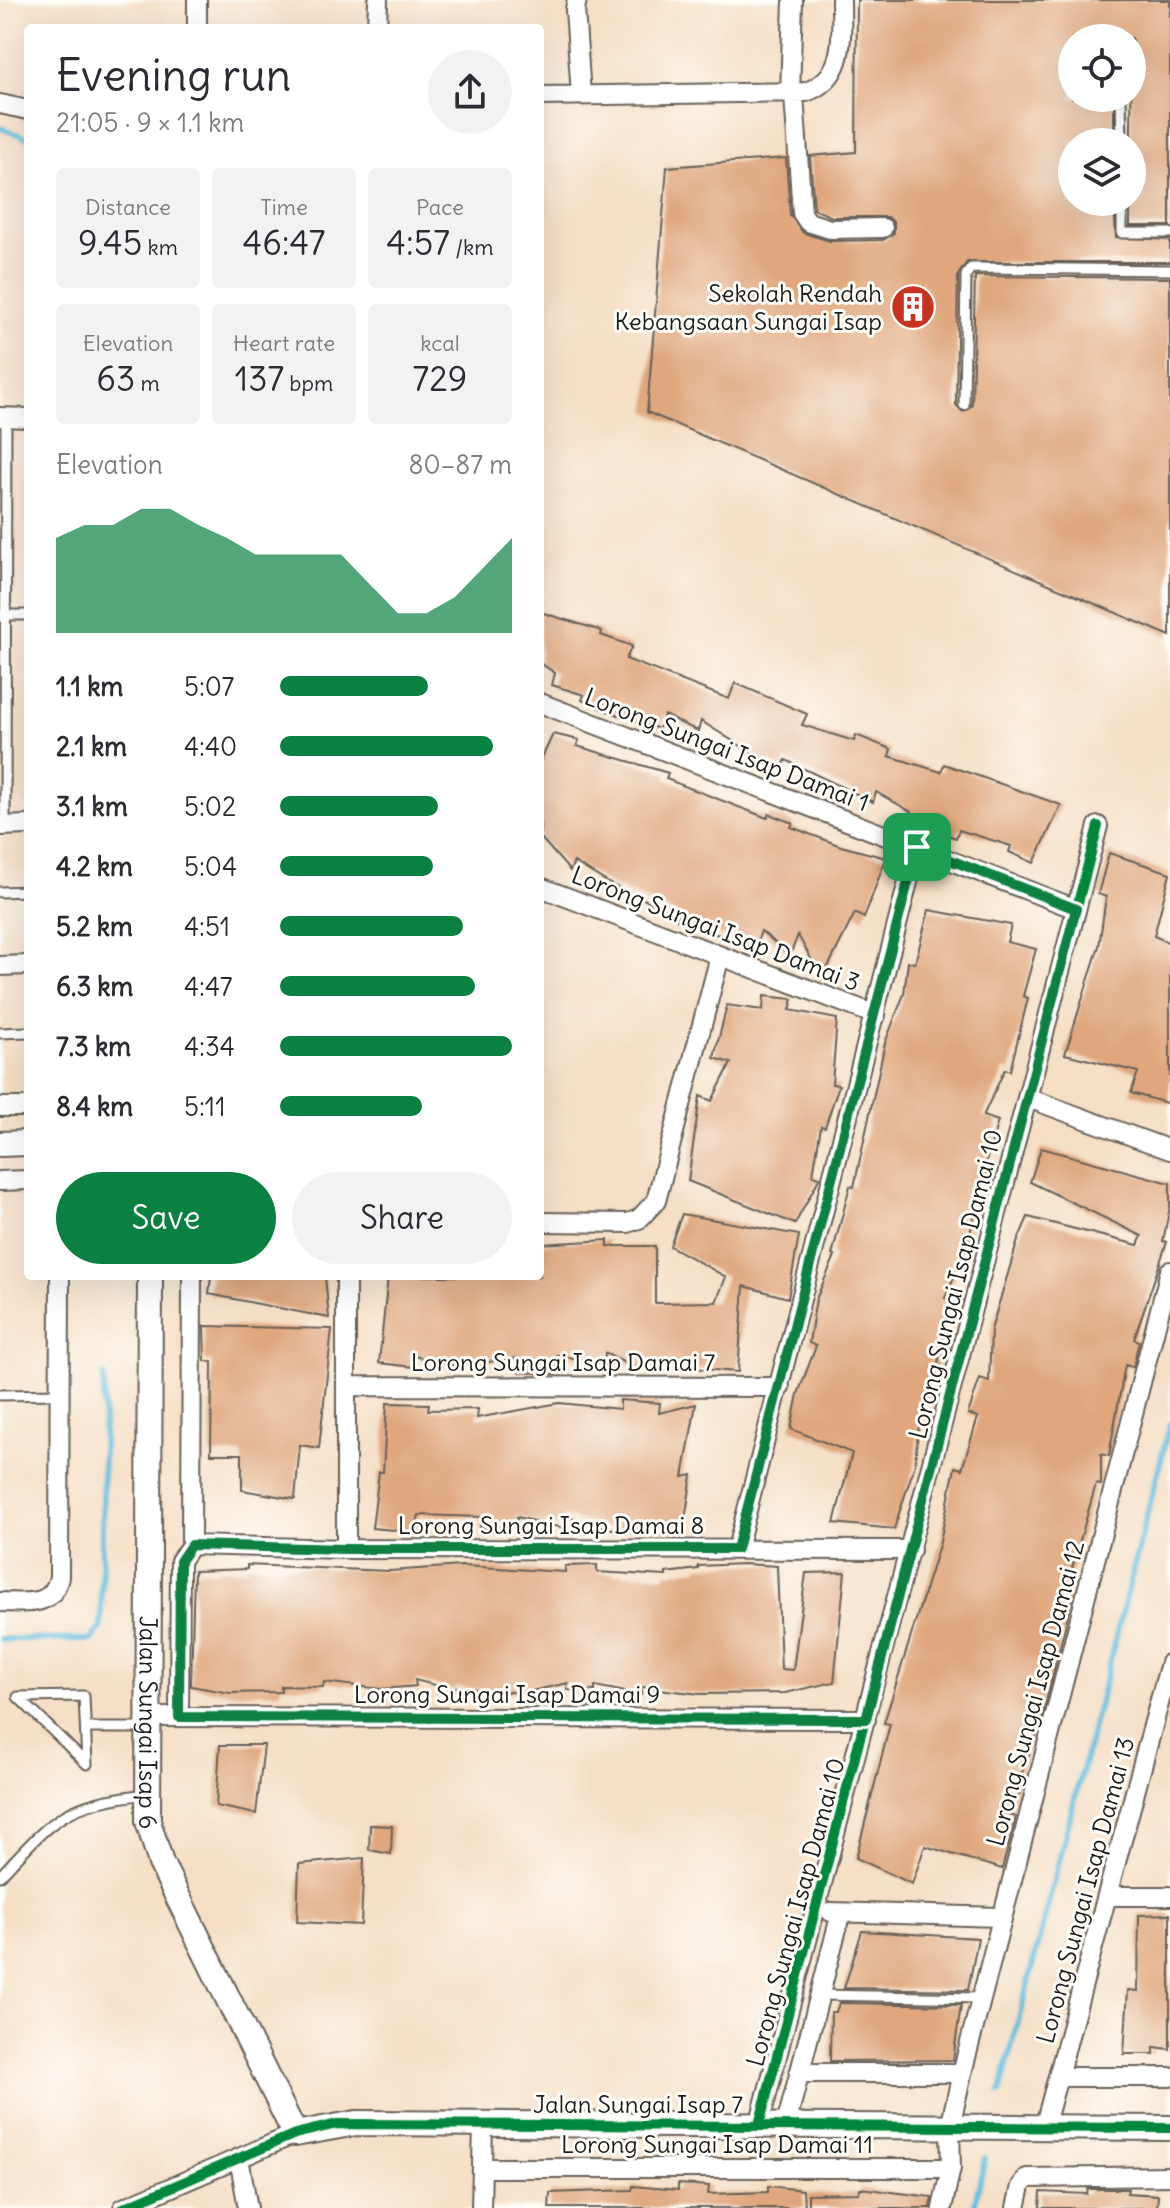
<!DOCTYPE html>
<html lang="en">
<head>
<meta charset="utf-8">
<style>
	body { margin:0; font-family:Delius,sans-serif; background:#f2f2f3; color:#2b2b33; height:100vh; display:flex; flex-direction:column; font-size:30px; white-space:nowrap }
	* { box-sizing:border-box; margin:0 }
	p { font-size:26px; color:#7c7c81 }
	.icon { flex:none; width:44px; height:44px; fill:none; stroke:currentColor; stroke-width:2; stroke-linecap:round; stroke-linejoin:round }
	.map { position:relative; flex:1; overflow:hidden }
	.sheet { position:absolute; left:24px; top:24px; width:520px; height:1256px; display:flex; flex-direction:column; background:#fff; border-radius:8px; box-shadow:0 8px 32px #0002 }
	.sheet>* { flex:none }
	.tools { position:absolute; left:1058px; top:24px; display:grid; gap:16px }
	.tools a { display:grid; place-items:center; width:88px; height:88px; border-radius:50%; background:#fff; box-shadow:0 8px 32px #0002; font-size:40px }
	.pin { position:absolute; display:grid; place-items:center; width:68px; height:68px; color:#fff; margin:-34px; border-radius:16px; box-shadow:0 4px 12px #0006 }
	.round { display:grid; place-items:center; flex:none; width:84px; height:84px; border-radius:42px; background:#f2f2f3 }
	.headline { display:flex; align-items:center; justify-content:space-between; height:136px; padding:0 32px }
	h1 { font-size:44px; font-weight:600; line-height:60px }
	.figures { display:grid; grid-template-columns:repeat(3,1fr); gap:12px; height:136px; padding:8px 32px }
	.figures div { display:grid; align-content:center; border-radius:8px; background:#f2f2f3; text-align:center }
	.figures b { font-size:34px; font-weight:600 }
	.figures small { font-size:22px; font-weight:400 }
	.figures p { font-size:22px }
	.chart { height:224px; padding:16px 32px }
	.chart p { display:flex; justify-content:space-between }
	.chart svg { width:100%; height:144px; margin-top:8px; fill:#0b8043; opacity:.7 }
	.action { display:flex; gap:16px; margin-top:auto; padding:16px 32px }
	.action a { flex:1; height:92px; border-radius:48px; background:#0b8043; color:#fff; font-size:32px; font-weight:600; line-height:92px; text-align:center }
	.action a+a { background:#f2f2f3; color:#2b2b33 }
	ul { padding:0 32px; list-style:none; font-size:26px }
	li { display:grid; grid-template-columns:128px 96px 1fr; align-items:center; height:60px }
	li i { height:20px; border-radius:10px; background:#0b8043 }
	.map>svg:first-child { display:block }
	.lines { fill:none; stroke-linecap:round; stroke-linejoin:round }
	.stream { stroke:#5fbcdd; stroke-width:6 }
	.building { fill:#e0a77e }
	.service-casing { stroke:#686058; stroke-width:13 }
	.minor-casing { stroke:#686058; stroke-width:22 }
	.tertiary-casing { stroke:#686058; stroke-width:28 }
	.service { stroke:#fff; stroke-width:9 }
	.minor { stroke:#fff; stroke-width:18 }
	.tertiary { stroke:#fff; stroke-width:24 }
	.cycleway-casing { stroke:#fdfcf7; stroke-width:15 }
	.cycleway { stroke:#00873e; stroke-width:10 }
	.route-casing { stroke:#fff; stroke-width:16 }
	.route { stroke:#0b8043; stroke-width:10 }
	.labels { text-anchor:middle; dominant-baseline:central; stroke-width:6; stroke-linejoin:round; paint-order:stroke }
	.poi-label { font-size:24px; fill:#1c1c1c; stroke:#fdfcf7; text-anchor:end }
	.street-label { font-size:24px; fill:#1c1c1c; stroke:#fdfcf7 }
</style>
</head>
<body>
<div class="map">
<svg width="1170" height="2208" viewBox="0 0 1170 2208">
	<rect width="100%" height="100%" fill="#fdfcf7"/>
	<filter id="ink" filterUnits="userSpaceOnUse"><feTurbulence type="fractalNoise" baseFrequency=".0125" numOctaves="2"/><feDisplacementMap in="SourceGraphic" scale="16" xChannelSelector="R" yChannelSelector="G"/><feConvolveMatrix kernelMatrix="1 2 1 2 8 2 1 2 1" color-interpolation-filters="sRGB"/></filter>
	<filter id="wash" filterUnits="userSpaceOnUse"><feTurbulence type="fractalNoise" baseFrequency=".006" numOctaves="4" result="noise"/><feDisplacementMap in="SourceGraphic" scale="32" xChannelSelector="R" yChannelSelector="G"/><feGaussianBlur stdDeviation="1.8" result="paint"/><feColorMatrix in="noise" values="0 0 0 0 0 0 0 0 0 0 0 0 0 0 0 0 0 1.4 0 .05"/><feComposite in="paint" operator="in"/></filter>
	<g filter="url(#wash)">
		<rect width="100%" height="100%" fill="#f5dfc6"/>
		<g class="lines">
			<path class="stream" d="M0 128 28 138
				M0 1639 91 1640 101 1627 104 1376
				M1000 2093 1170 1424
				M974 2208 985 2158"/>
		</g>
		<g id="blocks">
			<path class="building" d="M857 0H1170V226H1130L1132 38H1072V98H1114V142H1072V202H1114L1116 237 1170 240V262H967L958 275 956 405 963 412 972 405 975 276 1170 278V636L647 412 667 167 786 158 790 215 803 233 830 241 883 240 894 233V223L888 217H832L814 209 810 156 856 152Z
				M540 612 602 631 601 635 632 646 626 659 729 699 735 683 807 714 802 725 854 741 856 735 891 749 889 756 941 772 944 764 1061 805 1034 863 1009 852 1011 846 959 830 956 838 922 826 924 819 876 792 873 802 786 760 782 767 757 756 701 721 698 731 664 715 659 729 604 710 582 700 584 695 552 685 555 673 540 663Z
				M553 734 579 740 577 746 668 773 666 779 767 818 769 814 793 823 791 827 841 846 886 858 864 918 855 913 822 979 798 935 790 955 761 931 755 948 677 920 679 915 612 885 574 862 570 871 540 837V762Z
				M1109 853 1170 873 1154 936 1170 943V1104L1131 1093 1138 1072 1065 1054 1099 946 1106 897 1098 894Z
				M929 910 1011 925 1007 942 1036 949 1023 996 1028 998 1010 1071 1005 1069 983 1116 998 1121 985 1165 989 1166 971 1213 975 1214 965 1251 945 1298 950 1299 935 1380 931 1379 918 1431 915 1464 894 1529 834 1523 852 1453 791 1429 798 1394 816 1346 809 1343 816 1299 835 1256 832 1255 850 1186 854 1187 885 1043 904 994 908 962 915 963Z
				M764 996 793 999 790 1010 837 1019 832 1084 839 1085 825 1127 821 1126 813 1175 820 1177 795 1224 688 1181 700 1096 712 1101 731 1063 714 1058 727 1005 763 1010Z
				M1041 1148 1170 1183V1207L1163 1241 1167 1242 1134 1339 1139 1341 1133 1367 1125 1365 1109 1456 1101 1454V1485L1096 1484 1065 1593 1073 1595 1041 1722 1021 1775 1026 1778 1010 1815 1016 1817 1002 1869 925 1846 912 1884 856 1858 890 1724 884 1723 940 1542 955 1467 962 1469 978 1417 968 1414 980 1378 989 1381 991 1330 1018 1240 1028 1217 1138 1245 1142 1236 1030 1182Z
				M682 1214 799 1235 788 1298 744 1286 738 1372 690 1368 637 1369 605 1353 604 1364 557 1355 556 1374 518 1372 519 1358 456 1366 414 1356 413 1367 379 1363 388 1276H540V1244L608 1240V1246H655V1303L716 1302 726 1277 670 1246Z
				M211 1276H325L329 1318 209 1294Z
				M204 1326 332 1329 319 1448 300 1445 295 1499 242 1490V1454H211L212 1362 205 1361Z
				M620 1400 660 1403 659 1413 696 1404 683 1477 692 1475 683 1533 613 1529 563 1516V1528L517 1517 516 1527 480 1528 482 1517 419 1515 415 1532 372 1528 379 1472H383L387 1403 429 1404 428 1410 478 1409 477 1418 559 1403 620 1409Z
				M743 1564 777 1566 781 1669 793 1670 806 1573 845 1572 834 1682 785 1693 700 1694 641 1687V1695L595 1686V1691L567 1690 568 1683 522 1693 456 1687 455 1690 415 1680 416 1686 381 1689 324 1682 323 1687 281 1686V1692L230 1693 191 1686 194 1571 247 1569V1565L389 1571 462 1566 565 1572V1566L597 1565V1572L666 1576V1573L698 1569V1566Z
				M220 1745H264L256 1814 216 1806Z
				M370 1825 392 1826 391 1854 369 1850Z
				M364 1858 361 1925 297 1922 299 1864Z
				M1170 1914V2049L1154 2047V2054H1124L1128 1990 1138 1991 1139 1915Z
				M862 1931 978 1938 968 1990 844 1988Z
				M839 2003 961 2005 953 2060 830 2061 831 2012H836Z
				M678 2184 709 2186 708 2194 768 2192V2186L803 2190 804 2208H549L550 2193 632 2190 633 2186 678 2190Z
				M860 2188 932 2197 930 2208H808V2194L859 2193Z
				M1088 2189H1128L1127 2193 1158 2195 1157 2208H1040L1041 2192 1087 2194Z"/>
		</g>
	</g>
	<g filter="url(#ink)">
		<use href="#blocks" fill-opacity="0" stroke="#686058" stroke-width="2"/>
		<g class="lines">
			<g class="service-casing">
				<path id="service" d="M1121 98 1122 142
					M1122 202V233H1170
					M964 405 966 275 971 268 1170 270
					M0 615H28
					M5 826 6 418
					M0 892 28 891
					M0 1033 28 1032
					M0 1395 60 1394
					M84 1696 87 1764 18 1697Z
					M86 1728H147
					M0 1876C55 1817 64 1804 146 1794
					M819 1995 981 1998"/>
			</g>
			<g class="minor-casing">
				<path id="minor" d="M197 0V28
					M577 0 575 9 581 95
					M377 28 378 0
					M790 94 793 0
					M794 95 802 213 808 222 830 229 883 228
					M540 96 806 92C847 77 841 37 841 0
					M0 104 28 110
					M0 417 28 418
					M540 703 1076 909
					M0 826 28 825
					M540 887 876 1015
					M0 966 28 965
					M1028 1098 1170 1150
					M0 1107H28
					M0 1181 28 1180
					M540 1222 628 1223 639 1219 656 1201 720 956
					M346 1386 780 1387
					M191 1545 346 1549 911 1550
					M346 1549V1276
					M737 1549 917 847
					M0 1602C26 1602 53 1608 59 1577L60 1276
					M147 1717 866 1719
					M179 1717 180 1561 191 1545 192 1276
					M1109 1896H1170
					M831 1912 1000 1917
					M799 2073H962
					M1059 2077H1170
					M759 2125 1098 826
					M786 2125 841 1913
					M1044 2128 1170 1663
					M239 2158 248 2208
					M483 2168H951
					M123 2208 295 2134
					M481 2208 483 2124
					M942 2208 951 2168 950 2127 962 2073 1170 1271
					M1016 2208 1021 2186 1027 2178 1170 2176"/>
			</g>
			<g class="tertiary-casing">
				<g id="tertiary">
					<path d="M0 1144 28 1143"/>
					<path id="s1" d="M150 1276 148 1821 161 1863 295 2134 356 2123 1170 2128"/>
				</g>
			</g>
			<use href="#service" class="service"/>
			<use href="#minor" class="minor"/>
			<use href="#tertiary" class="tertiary"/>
			<g class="cycleway-casing">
				<path id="cycleway" d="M759 2125 1098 826
					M123 2208 295 2134 337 2124 1170 2128"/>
			</g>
			<use href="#cycleway" class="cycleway"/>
		</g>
	</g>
	<g class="lines" filter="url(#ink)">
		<g class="route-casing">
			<path id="route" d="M917 847 1076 909 866 1719 179 1717 180 1561 191 1545 346 1549H737Z"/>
		</g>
		<use href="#route" class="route"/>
	</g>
	<defs>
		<g id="building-disc" transform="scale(2.3)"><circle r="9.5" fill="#c8321e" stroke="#fdfcf7"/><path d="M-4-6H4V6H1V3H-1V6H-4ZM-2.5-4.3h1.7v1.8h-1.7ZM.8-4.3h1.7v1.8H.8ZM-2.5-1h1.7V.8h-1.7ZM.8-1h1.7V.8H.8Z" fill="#fff"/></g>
	</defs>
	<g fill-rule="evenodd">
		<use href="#building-disc" x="913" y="307"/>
	</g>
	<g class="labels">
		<g class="poi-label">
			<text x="882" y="293">Sekolah Rendah<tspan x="882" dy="28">Kebangsaan Sungai Isap</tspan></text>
		</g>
		<g class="street-label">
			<text transform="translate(727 749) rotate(21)">Lorong Sungai Isap Damai 1</text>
			<text transform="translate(716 928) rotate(21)">Lorong Sungai Isap Damai 3</text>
			<text transform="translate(955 1284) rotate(-76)">Lorong Sungai Isap Damai 10</text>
			<text x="563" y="1362">Lorong Sungai Isap Damai 7</text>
			<text x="551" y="1525">Lorong Sungai Isap Damai 8</text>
			<text transform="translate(1035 1693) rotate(-75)">Lorong Sungai Isap Damai 12</text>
			<text x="507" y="1694">Lorong Sungai Isap Damai 9</text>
			<text stroke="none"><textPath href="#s1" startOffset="446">Jalan Sungai Isap 6</textPath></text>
			<text transform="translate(1085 1890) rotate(-75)">Lorong Sungai Isap Damai 13</text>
			<text transform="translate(795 1912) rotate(-75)">Lorong Sungai Isap Damai 10</text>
			<text x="638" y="2104">Jalan Sungai Isap 7</text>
			<text x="717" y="2144">Lorong Sungai Isap Damai 11</text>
		</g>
	</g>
</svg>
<div class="tools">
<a><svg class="icon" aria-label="locate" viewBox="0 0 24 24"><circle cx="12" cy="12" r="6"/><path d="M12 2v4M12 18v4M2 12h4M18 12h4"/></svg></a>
<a><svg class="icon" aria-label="layers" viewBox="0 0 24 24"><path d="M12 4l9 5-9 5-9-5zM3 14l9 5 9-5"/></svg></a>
</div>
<div class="pin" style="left:917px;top:847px;background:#1e9e55"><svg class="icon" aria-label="arrive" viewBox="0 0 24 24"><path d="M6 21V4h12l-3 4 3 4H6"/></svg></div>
<section class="sheet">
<div class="headline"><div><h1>Evening run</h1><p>21:05 · 9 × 1.1 km</p></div><a class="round"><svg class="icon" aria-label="share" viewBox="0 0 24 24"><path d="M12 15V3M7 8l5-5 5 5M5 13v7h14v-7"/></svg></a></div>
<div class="figures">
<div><p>Distance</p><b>9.45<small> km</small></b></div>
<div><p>Time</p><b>46:47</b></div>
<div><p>Pace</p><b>4:57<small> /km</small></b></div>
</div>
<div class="figures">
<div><p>Elevation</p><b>63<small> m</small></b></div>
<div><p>Heart rate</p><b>137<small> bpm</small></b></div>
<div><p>kcal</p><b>729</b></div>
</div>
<div class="chart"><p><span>Elevation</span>80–87 m</p>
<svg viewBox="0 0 160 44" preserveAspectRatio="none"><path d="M0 44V15L10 11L20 11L30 6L40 6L50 11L60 15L70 20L80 20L90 20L100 20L110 29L120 38L130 38L140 33L150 24L160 15V44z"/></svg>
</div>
<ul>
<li><b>1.1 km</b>5:07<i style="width:64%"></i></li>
<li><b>2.1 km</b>4:40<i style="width:92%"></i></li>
<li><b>3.1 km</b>5:02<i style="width:68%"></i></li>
<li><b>4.2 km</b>5:04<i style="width:66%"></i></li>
<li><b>5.2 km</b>4:51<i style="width:79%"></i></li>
<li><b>6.3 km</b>4:47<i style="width:84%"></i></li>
<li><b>7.3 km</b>4:34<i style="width:100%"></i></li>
<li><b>8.4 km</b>5:11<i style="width:61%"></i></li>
</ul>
<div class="action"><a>Save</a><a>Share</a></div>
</section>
</div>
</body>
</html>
